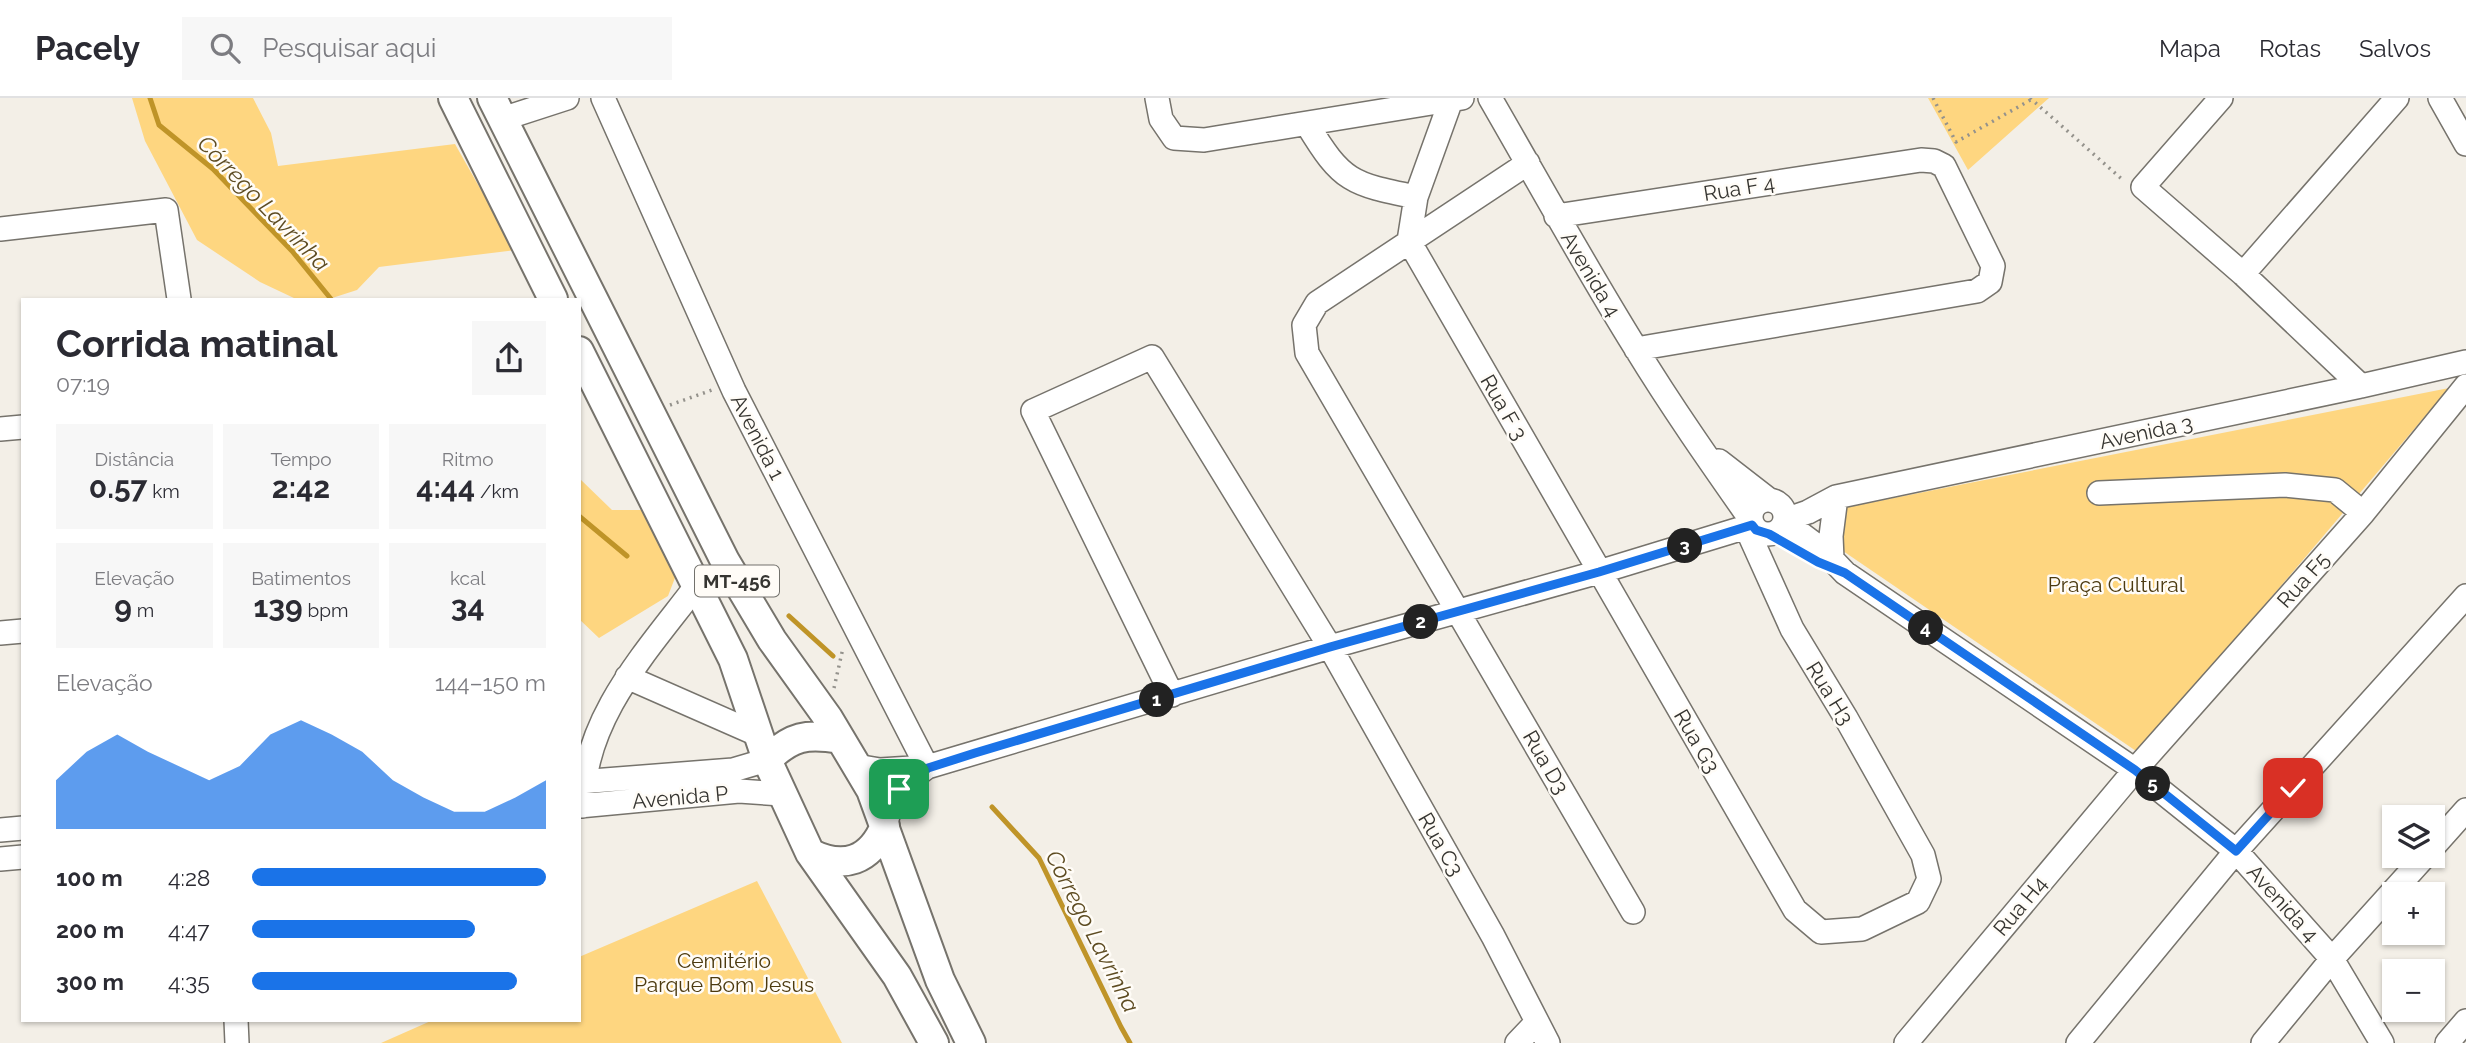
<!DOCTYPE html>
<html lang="pt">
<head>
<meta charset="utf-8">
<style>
	body { margin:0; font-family:Raleway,sans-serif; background:#f7f7f7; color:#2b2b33; height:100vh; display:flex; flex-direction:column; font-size:26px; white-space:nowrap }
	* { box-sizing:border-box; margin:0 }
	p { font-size:23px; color:#7c7c81 }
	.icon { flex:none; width:38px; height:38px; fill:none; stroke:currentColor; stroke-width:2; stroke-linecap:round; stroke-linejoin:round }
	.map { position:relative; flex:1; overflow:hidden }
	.panel { position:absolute; left:21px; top:200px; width:560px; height:724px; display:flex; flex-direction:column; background:#fff; border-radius:0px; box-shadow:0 2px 5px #0004 }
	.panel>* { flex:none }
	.controls { position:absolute; left:2382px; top:707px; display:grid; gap:14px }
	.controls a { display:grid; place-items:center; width:63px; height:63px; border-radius:0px; background:#fff; box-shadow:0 2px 5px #0004; font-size:35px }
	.pin { position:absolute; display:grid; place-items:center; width:60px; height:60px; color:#fff; margin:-30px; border-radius:14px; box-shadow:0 4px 10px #0006 }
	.km { position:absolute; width:35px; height:35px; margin:-18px; border-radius:50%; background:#222; color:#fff; font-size:19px; line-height:35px; text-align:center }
	.round { display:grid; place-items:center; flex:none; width:74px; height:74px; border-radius:0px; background:#f7f7f7 }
	.summary { display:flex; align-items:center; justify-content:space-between; height:119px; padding:0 35px }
	h1 { font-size:38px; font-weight:700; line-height:52px }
	.stats { display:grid; grid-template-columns:repeat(3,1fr); gap:10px; height:119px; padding:7px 35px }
	.stats div { display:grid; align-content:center; border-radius:0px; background:#f7f7f7; text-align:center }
	.stats b { font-size:30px; font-weight:700 }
	.stats small { font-size:19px; font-weight:400 }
	.stats p { font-size:19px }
	.chart { height:196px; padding:14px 35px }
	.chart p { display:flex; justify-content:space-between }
	.chart svg { width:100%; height:126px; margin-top:7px; fill:#1a73e8; opacity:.7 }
	ul { padding:0 35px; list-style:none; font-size:23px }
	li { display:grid; grid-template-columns:112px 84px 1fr; align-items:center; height:52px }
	li i { height:18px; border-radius:9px; background:#1a73e8 }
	header { display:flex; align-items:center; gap:42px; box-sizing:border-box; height:98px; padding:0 35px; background:#fff; border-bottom:2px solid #e1e1e2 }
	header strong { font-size:33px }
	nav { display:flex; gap:38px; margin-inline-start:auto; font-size:24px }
	.search { width:490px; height:63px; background:#f7f7f7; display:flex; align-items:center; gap:18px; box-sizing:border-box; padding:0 24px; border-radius:0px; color:#7c7c81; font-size:26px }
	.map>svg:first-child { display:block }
	.green { fill:#fed680 }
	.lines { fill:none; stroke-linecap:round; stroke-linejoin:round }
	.stream { stroke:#bf9428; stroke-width:5 }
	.minor-casing { stroke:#76736c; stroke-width:26 }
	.major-casing { stroke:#76736c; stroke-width:32 }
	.path { stroke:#94928c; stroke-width:3.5; stroke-dasharray:2 5; stroke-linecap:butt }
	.minor { stroke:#fff; stroke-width:23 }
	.major { stroke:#fff; stroke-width:28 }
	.route-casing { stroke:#fff; stroke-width:14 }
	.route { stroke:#1a73e8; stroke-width:9 }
	.labels { text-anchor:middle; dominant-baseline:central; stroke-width:5; stroke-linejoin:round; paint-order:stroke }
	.shield { fill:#fffcf7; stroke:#72716c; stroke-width:2 }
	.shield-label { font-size:19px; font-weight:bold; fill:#363531 }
	.street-label { font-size:21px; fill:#363531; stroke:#fffcf7 }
	.park-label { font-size:21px; fill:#4c3a0f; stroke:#fffcf7 }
	.water-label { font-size:23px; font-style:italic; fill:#5e4c22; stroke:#fffcf7 }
</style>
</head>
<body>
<header>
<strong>Pacely</strong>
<div class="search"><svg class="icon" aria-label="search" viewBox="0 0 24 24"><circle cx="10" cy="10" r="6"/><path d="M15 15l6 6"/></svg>Pesquisar aqui</div>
<nav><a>Mapa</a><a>Rotas</a><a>Salvos</a></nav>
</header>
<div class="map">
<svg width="2466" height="945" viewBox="0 0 2466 945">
	<rect width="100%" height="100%" fill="#f3efe7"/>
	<path class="green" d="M132 0H253L271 35 278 68 455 46 515 152 379 169 357 192 329 201H296L260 184 197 142 145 43Z
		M1928 0H2049L1968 72Z
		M2449 290 2139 655 1843 453 1839 445 1843 410Z
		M579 380 612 412H646L678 472 668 498 599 540 579 521Z
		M757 783 842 945H381L433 922H579V859Z"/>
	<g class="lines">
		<path class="stream" d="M150 0 159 27 213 71 292 153 331 201
			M579 418 627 458
			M789 518 833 558
			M992 709 1039 760 1121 929 1130 945"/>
		<g class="minor-casing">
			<path id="minor" d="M603 0 734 293 927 669
				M1157 0 1161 21 1174 40 1204 42 1462 0
				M1490 0C1538 83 1584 167 1635 249 1671 308 1711 365 1751 422
				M2221 0 2143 89 2243 176 2361 288
				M2440 0 2466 46
				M1451 2 1416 99 1409 143 1795 812 1821 834 1862 831 1918 804 1929 781 1923 757 1846 620 1792 531 1746 429
				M502 21 567 0
				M1307 26C1342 84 1351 86 1416 99
				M1528 65 1317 205 1304 227 1307 255 1633 814
				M1556 118 1921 62 1934 63 1944 68 1993 168 1990 184 1977 193 1636 251
				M0 131 166 112 179 201
				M2243 176 2397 0
				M0 331 23 329
				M1719 363 1768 401
				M2099 395 2285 387 2335 392 2363 415
				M1751 419a17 17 0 1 1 34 0a17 17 0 1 1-34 0Z
				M1785 422 1808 414 1836 399 2361 288 2466 264
				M1785 424 1825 454 1845 475 2135 672 2236 753 2332 861 2382 945
				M1832 461 1831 438 1836 399
				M0 535 23 533
				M627 579 759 637
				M1172 597 1033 313 1152 259 1330 549 1493 838 1548 945
				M856 668 880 672 927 669 1330 549 1599 474 1753 427
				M579 684 733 672 767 662
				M579 708 739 693 782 696
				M583 708C582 621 648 552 697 487
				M885 728C895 692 898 691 927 669
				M0 732 23 730
				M2432 750 2466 712
				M0 761 23 759
				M236 922 237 945
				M1517 945 1537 924
				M1906 945 2135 672 2363 415 2466 288
				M2078 945 2236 753 2466 498
				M2263 945 2332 861 2425 758
				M2447 945 2466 923"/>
		</g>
		<g class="major-casing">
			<path id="major" d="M453 0 553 201
				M492 0 725 463 772 542 828 620 871 692 940 882 971 945
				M579 253 733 561 767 662 810 755 897 878 934 945
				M767 662C791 638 807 635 840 641
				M810 755C844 772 870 763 885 728"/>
		</g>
		<path class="path" d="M1933 0 1956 44 2034 0
			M2030 0 2124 83
			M670 307 712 292
			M834 590 843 550"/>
		<use href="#minor" class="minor"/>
		<use href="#major" class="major"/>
	</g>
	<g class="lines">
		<g class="route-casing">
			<path id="route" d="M899 691 928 670 975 655 1330 549 1599 474 1752 427 1756 432 1769 436 1818 464 1845 475 2135 672 2236 753 2293 690"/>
		</g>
		<use href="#route" class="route"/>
	</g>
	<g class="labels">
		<rect class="shield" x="695" y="467.5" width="84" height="31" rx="5"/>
		<g class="shield-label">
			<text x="737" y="483">MT-456</text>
		</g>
		<g class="street-label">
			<text transform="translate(1739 90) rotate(-9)">Rua F 4</text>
			<text transform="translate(1591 176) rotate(59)">Avenida 4</text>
			<text transform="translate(1504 309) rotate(60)">Rua F 3</text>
			<text transform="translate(2146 334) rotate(-12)">Avenida 3</text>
			<text transform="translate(758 339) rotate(63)">Avenida 1</text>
			<text transform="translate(2303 482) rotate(-48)">Rua F5</text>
			<text transform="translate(1830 595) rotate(58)">Rua H3</text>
			<text transform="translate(1697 643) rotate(60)">Rua G3</text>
			<text transform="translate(1546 664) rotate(60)">Rua D3</text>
			<text transform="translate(680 699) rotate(-5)">Avenida P</text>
			<text transform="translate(1441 746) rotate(60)">Rua C3</text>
			<text transform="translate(2283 805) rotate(48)">Avenida 4</text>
			<text transform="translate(2020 808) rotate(-50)">Rua H4</text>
		</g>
		<g class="park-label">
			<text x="2116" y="486">Praça Cultural</text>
			<text x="724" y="862">Cemitério<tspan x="724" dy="24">Parque Bom Jesus</tspan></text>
		</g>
		<g class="water-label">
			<text transform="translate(264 105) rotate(46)">Córrego Lavrinha</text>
			<text transform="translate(1093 833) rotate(63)">Córrego Lavrinha</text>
		</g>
	</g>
</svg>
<div class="controls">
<a><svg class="icon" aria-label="layers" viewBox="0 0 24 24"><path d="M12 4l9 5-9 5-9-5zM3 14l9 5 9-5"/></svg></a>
<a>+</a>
<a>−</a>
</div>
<div class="pin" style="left:899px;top:691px;background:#1e9e55"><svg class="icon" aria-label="arrive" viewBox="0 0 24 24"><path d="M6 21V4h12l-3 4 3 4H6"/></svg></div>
<div class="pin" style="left:2293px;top:690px;background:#d93025"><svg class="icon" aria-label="check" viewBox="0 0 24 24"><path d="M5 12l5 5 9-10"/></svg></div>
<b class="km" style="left:1157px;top:602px">1</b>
<b class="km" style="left:1421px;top:524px">2</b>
<b class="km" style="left:1685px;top:448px">3</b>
<b class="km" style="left:1926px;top:530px">4</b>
<b class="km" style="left:2153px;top:686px">5</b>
<section class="panel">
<div class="summary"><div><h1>Corrida matinal</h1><p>07:19</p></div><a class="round"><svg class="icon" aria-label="share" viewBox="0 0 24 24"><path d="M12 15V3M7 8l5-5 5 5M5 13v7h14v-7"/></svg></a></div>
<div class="stats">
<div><p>Distância</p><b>0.57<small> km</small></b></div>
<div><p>Tempo</p><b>2:42</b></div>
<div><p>Ritmo</p><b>4:44<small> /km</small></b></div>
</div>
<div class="stats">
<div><p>Elevação</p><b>9<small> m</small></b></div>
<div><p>Batimentos</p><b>139<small> bpm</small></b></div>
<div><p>kcal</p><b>34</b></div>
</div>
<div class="chart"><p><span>Elevação</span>144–150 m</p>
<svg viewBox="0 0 160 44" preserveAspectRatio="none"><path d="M0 44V27L10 17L20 11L30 17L40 22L50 27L60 22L70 11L80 6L90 11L100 17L110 27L120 33L130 38L140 38L150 33L160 27V44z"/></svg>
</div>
<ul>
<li><b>100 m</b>4:28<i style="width:100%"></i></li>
<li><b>200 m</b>4:47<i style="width:76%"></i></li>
<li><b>300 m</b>4:35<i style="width:90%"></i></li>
</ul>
</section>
</div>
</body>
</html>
